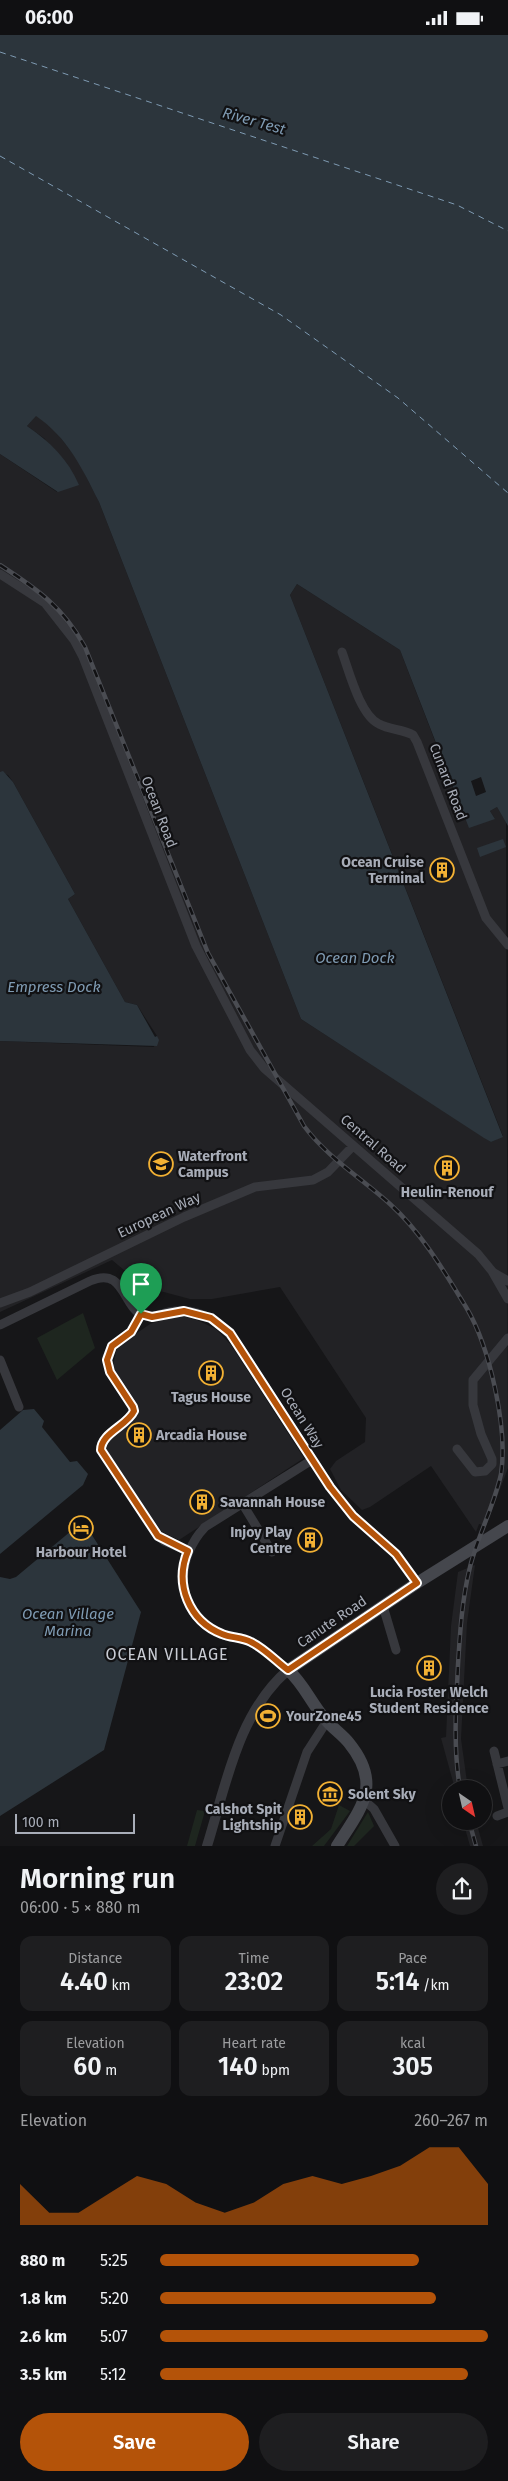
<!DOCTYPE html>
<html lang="en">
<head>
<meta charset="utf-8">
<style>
	body { margin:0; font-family:"Fira Sans",sans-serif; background:#1e1e20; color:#f1f3f6; height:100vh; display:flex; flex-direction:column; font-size:19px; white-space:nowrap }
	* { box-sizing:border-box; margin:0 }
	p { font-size:16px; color:#9c9d9f }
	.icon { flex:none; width:28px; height:28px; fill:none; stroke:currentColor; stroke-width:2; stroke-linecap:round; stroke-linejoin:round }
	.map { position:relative; height:1811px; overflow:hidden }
	.panel { display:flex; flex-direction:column; background:#101012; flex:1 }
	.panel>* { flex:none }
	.needle { width:32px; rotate:146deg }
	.buttons { position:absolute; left:442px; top:1745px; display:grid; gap:10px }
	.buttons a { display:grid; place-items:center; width:50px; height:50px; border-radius:50%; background:#101012; box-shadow:0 5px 20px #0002,0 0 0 1px #303032; font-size:25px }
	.scale { position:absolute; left:15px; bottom:12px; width:120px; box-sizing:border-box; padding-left:5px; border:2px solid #a8adb8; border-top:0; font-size:14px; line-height:18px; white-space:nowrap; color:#a8adb8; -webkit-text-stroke:4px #111113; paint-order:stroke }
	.pin { position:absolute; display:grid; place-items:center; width:42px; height:42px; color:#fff; margin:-51px -21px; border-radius:50% 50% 50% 0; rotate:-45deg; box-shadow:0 0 5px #0007 }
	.pin .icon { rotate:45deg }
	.round { display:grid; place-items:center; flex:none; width:52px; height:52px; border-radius:26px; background:#1e1e20 }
	.overview { display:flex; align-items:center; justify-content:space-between; height:85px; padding:0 20px }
	h1 { font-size:28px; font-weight:600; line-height:38px }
	.stats { display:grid; grid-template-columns:repeat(3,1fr); gap:8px; height:85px; padding:5px 20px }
	.stats div { display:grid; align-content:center; border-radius:12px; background:#1e1e20; text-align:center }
	.stats b { font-size:25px; font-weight:600 }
	.stats small { font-size:14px; font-weight:400 }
	.stats p { font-size:14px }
	.chart { height:140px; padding:10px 20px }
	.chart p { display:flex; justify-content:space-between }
	.chart svg { width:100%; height:90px; margin-top:5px; fill:#b45309; opacity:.7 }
	.primary-button { display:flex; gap:10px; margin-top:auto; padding:10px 20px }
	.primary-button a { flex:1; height:58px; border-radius:30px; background:#b45309; color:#fff; font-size:20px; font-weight:600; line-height:58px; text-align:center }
	.primary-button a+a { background:#1e1e20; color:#f1f3f6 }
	ul { padding:0 20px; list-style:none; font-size:16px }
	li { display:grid; grid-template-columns:80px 60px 1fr; align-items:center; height:38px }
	li i { height:12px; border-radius:6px; background:#b45309 }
	.status { display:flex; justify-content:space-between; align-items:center; height:35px; padding:0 25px; background:#101012; direction:ltr }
	.status svg { height:14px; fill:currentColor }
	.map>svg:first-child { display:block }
	.built { fill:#222225 }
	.green { fill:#1e261f }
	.water { fill:#2c353c }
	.pier { fill:#161618 }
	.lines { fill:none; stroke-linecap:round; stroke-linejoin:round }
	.ferry { stroke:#7f9bb3; stroke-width:1; stroke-dasharray:6 5; stroke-linecap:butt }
	.minor { stroke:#37383d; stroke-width:9 }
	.tertiary { stroke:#37383d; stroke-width:10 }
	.secondary { stroke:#45474d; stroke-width:12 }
	.rail-casing { stroke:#4a4c52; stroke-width:4.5 }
	.rail { stroke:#111113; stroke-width:2.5; stroke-dasharray:8; stroke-linecap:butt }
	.route-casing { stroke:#fff; stroke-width:10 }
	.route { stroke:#b45309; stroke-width:6 }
	.labels { text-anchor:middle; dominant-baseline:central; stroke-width:4.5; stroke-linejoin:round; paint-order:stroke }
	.street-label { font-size:14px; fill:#a8adb8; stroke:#111113 }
	.poi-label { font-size:14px; font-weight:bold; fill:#a8adb8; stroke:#111113; text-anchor:start }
	.water-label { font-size:15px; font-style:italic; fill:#7f9bb3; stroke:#111113 }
	.quarter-label { font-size:16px; letter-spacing:1px; fill:#c9ccd4; stroke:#111113 }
</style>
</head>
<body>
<div class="status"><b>06:00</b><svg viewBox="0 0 49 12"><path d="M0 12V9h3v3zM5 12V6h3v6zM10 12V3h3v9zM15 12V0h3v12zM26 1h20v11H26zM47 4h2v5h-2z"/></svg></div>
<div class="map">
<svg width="508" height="1811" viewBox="0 0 508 1811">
	<rect width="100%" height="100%" fill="#161618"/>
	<path class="built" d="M36 380 53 393 78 425 99 467 301 984 491 1107 503 1101 290 560 297 549 400 615 453 753 495 784 490 776 497 772 506 787 508 1433 486 1491 479 1489 476 1497 431 1431 370 1472 362 1475 341 1455 330 1434 336 1426 365 1407 366 1383 280 1252 212 1264H190L160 1256 136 1245 112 1225 0 1277V1006L154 1012 157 1001 137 970 125 967 68 864 75 859 13 747 8 740 0 737V419L57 457 45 404 27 391Z
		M178 1280 197 1285 216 1294 231 1310 304 1423 179 1505 162 1497 105 1416 107 1406 138 1379 135 1370 113 1331 117 1312 150 1289Z
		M475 1530 467 1588 461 1704 468 1754H455L441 1703 446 1702 451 1591 458 1537Z
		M463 1786H476L483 1811H470Z"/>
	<path class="green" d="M83 1278 95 1313 57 1345 37 1303Z
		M339 1770 350 1776 324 1811H312L331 1794Z
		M197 1775 205 1776 195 1811H187Z
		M368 1777 374 1791 354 1811H347Z"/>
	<path class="water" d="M0 0H508V791L497 772 490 776 495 784 469 793 400 615 297 549 290 560 503 1102 491 1107 484 1103 301 984 99 467C82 433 68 403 36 381L27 391C50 407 68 424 79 450L58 457 0 419Z
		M3 736 13 747 75 859 68 864 125 967 137 970 155 1002 157 1001 159 1005 157 1011 0 1006V737Z
		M503 804 506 812 480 822 477 813Z
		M34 1374 44 1386 42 1392 70 1427 77 1426 88 1439 83 1450 0 1519V1395L23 1375Z
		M83 1486 141 1577 104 1715 0 1781V1542L10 1544 16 1542Z"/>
	<path class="pier" d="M481 742 486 757 476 761 471 746Z"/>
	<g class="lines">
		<path class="ferry" d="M0 17 457 170 508 196
			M0 121 281 280 398 363 508 458"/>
		<path class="minor" d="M0 539 45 568 74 605 83 622 196 911 250 1015 264 1033 478 1219 492 1236 508 1264
			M342 617C349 636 360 680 379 689 390 695 402 694 413 700L417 707 486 883 508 910
			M494 1238 508 1246
			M0 1268 30 1257 184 1182 255 1152 313 1145 328 1137 353 1111
			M141 1279 131 1297 112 1311 107 1322 110 1337 132 1370 133 1376C127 1391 101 1398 101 1415L158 1501 164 1506 188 1516
			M0 1290 90 1246C124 1231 122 1270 142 1280 151 1284 160 1279 169 1277 201 1271 224 1289 240 1313L335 1459 353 1481 396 1519 417 1548
			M0 1325 19 1372
			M457 1414 475 1437 485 1436 492 1429V1424L481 1399 473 1370V1345L508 1303
			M242 1468 272 1517
			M383 1571 396 1615
			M288 1635C276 1626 265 1613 252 1607 239 1600 224 1602 212 1594 173 1572 177 1521 205 1492L312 1425
			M494 1716 508 1773
			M497 1729 508 1726
			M365 1766 374 1774 395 1811
			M497 1781 508 1777
			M275 1811 307 1717 327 1686"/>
		<path class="tertiary" d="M207 1811C226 1750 238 1678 288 1635"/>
		<path class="secondary" d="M337 1811C361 1773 383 1750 349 1708 342 1699 332 1693 325 1684 311 1668 304 1649 288 1635L417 1548 508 1491"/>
		<g class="rail-casing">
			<path id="rail" d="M0 530C37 554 63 572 85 612L208 918 304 1091C327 1122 361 1143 390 1169 421 1197 444 1236 466 1272 490 1312 508 1394 501 1439 494 1471 478 1500 470 1532 462 1564 460 1597 458 1630 456 1672 453 1712 460 1754
				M469 1786 476 1811"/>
		</g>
		<use href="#rail" class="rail"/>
	</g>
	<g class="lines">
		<g class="route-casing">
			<path id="route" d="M184 1276 211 1283 230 1298 330 1452 353 1481 396 1519 417 1548 288 1635C276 1626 264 1613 251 1607 242 1602 231 1603 222 1599 189 1586 174 1549 188 1516L158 1501 101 1415C101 1398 127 1391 134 1376L133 1372 110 1337 107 1325 112 1311 131 1297 141 1279 152 1282Z"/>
		</g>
		<use href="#route" class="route"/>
	</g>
	<defs>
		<g id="building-ring" transform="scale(1.25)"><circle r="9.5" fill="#111113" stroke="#f2b134" stroke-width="1.5"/><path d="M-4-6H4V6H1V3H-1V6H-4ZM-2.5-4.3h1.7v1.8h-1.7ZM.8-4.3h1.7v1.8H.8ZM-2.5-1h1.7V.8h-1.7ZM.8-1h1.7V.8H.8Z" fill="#f2b134"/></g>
		<g id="university-ring" transform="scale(1.25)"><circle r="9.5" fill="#111113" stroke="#f2b134" stroke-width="1.5"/><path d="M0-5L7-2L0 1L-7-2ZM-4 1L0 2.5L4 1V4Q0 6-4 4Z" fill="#f2b134"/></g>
		<g id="hotel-ring" transform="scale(1.25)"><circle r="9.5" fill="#111113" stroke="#f2b134" stroke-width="1.5"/><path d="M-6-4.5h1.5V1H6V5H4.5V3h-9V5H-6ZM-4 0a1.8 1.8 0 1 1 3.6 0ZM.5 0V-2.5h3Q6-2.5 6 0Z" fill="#f2b134"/></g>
		<g id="stadium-ring" transform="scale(1.25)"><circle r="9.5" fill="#111113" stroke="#f2b134" stroke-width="1.5"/><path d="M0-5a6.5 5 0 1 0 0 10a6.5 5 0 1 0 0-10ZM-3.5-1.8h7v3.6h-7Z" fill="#f2b134"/></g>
		<g id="museum-ring" transform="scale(1.25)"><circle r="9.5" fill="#111113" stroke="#f2b134" stroke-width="1.5"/><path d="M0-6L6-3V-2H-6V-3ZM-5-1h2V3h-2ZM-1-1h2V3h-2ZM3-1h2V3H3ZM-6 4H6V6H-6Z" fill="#f2b134"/></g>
	</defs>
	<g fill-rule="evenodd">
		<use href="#building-ring" x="442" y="835"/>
		<use href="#university-ring" x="161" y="1129"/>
		<use href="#building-ring" x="447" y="1133"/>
		<use href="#building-ring" x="211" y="1338"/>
		<use href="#building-ring" x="139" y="1400"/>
		<use href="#building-ring" x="202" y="1467"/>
		<use href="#hotel-ring" x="81" y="1493"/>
		<use href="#building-ring" x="310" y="1505"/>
		<use href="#building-ring" x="429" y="1633"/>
		<use href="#stadium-ring" x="268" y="1681"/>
		<use href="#museum-ring" x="330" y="1759"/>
		<use href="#building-ring" x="300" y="1782"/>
	</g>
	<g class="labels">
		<g class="street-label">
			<text transform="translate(448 747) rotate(69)">Cunard Road</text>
			<text transform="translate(159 777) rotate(69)">Ocean Road</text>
			<text transform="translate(373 1109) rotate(41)">Central Road</text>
			<text transform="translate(159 1180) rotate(-25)">European Way</text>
			<text transform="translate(302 1383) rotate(58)">Ocean Way</text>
			<text transform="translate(332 1587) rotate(-34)">Canute Road</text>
		</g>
		<g class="poi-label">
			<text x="424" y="827" text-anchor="end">Ocean Cruise<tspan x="424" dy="16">Terminal</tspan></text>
			<text x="178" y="1121">Waterfront<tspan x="178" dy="16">Campus</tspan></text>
			<text x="447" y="1157" text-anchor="middle">Heulin-Renouf</text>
			<text x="211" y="1362" text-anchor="middle">Tagus House</text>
			<text x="156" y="1400">Arcadia House</text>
			<text x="220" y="1467">Savannah House</text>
			<text x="292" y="1497" text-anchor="end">Injoy Play<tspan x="292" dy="16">Centre</tspan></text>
			<text x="81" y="1517" text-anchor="middle">Harbour Hotel</text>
			<text x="429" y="1657" text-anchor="middle">Lucia Foster Welch<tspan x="429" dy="16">Student Residence</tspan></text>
			<text x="286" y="1681">YourZone45</text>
			<text x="348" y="1759">Solent Sky</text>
			<text x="282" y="1774" text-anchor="end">Calshot Spit<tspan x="282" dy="16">Lightship</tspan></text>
		</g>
		<g class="water-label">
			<text transform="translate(254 86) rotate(16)">River Test</text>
			<text x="355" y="923">Ocean Dock</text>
			<text x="54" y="952">Empress Dock</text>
			<text x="68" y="1579">Ocean Village<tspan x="68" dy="17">Marina</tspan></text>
		</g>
		<g class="quarter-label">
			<text x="167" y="1619">OCEAN VILLAGE</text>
		</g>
	</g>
</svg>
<div class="buttons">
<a><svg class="needle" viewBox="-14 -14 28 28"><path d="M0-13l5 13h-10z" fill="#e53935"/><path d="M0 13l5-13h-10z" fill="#9c9d9f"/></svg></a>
</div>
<div class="scale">100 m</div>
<div class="pin" style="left:141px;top:1279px;background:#1e9e55"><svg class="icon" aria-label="arrive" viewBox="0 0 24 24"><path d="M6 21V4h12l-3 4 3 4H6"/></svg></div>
</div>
<section class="panel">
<div class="overview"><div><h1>Morning run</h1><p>06:00 · 5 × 880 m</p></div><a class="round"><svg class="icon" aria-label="share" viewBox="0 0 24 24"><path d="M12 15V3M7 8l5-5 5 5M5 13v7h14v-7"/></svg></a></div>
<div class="stats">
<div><p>Distance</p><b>4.40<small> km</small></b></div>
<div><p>Time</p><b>23:02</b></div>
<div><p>Pace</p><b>5:14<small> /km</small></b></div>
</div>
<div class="stats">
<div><p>Elevation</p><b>60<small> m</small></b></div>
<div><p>Heart rate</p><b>140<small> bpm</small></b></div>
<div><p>kcal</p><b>305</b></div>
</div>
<div class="chart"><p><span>Elevation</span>260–267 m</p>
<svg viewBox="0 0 160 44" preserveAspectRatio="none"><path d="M0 44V24L10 38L20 38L30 29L40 20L50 24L60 33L70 38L80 33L90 24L100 20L110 24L120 20L130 15L140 6L150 6L160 24V44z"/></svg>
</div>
<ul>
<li><b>880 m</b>5:25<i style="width:79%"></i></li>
<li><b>1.8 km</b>5:20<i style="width:84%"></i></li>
<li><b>2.6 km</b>5:07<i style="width:100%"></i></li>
<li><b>3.5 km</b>5:12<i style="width:94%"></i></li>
</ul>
<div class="primary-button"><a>Save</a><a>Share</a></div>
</section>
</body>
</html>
